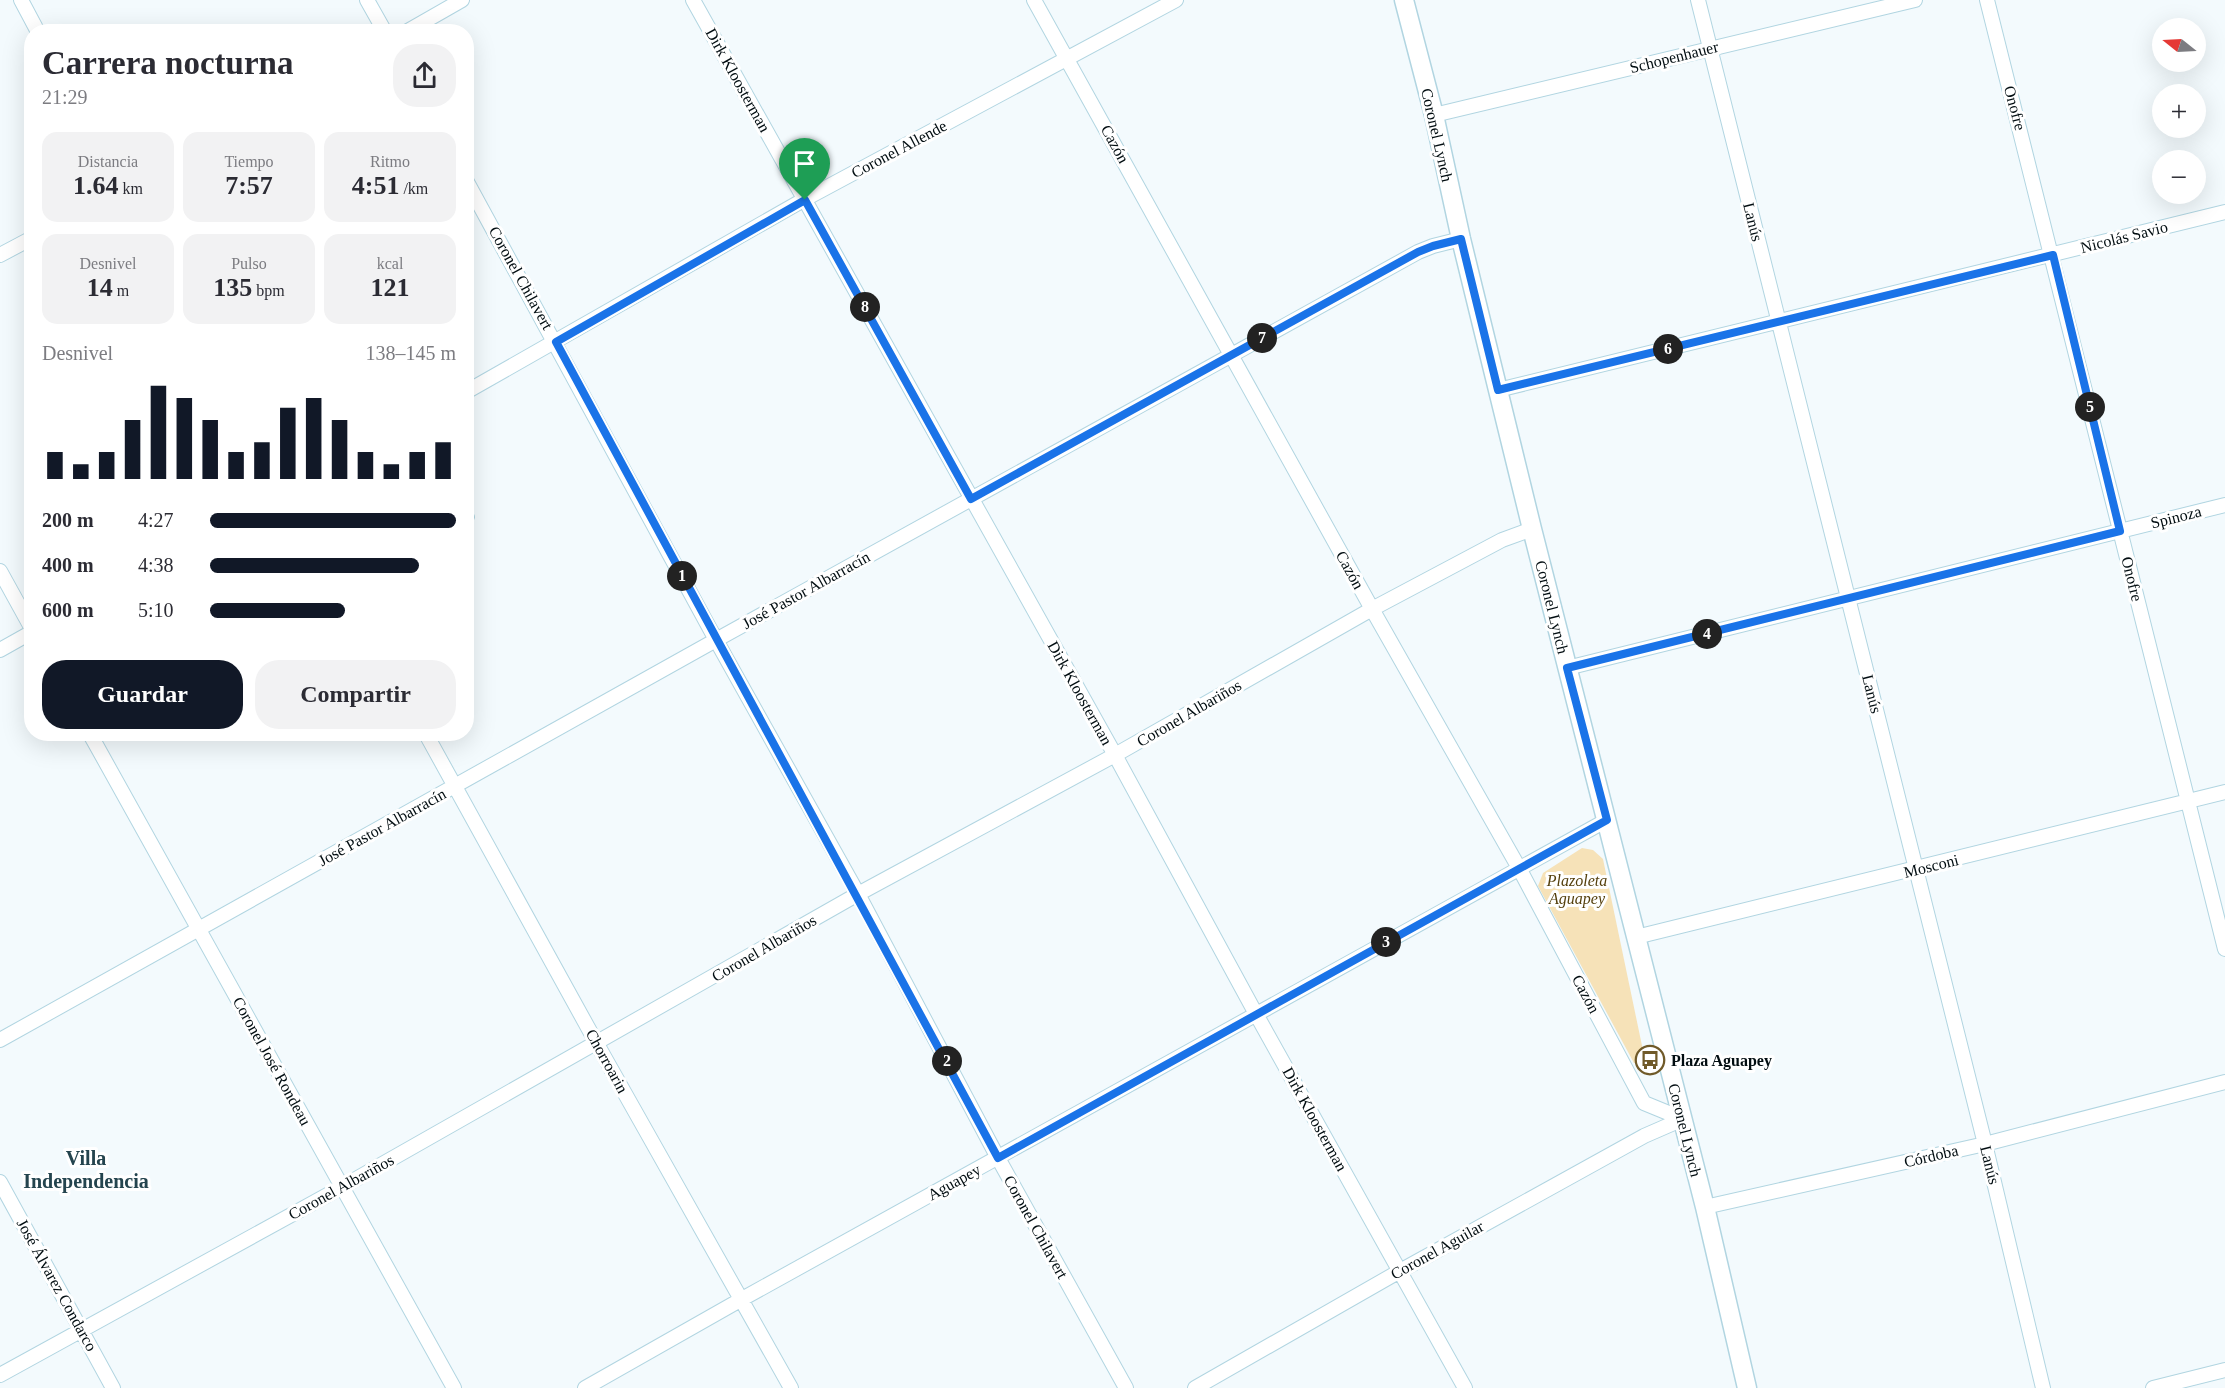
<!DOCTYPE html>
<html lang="es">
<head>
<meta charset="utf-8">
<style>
	body { margin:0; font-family:"Times New Roman",serif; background:#f2f2f3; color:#2b2b33; height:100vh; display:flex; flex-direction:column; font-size:22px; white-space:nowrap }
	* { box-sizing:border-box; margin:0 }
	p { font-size:20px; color:#7c7c81 }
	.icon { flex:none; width:33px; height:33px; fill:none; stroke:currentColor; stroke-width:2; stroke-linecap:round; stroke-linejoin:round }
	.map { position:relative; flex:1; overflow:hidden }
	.sheet { position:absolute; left:24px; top:24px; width:450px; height:717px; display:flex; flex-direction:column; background:#fff; border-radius:24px; box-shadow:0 6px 24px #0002 }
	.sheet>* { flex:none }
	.needle { width:39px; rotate:288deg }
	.fabs { position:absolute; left:2152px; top:18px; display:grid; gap:12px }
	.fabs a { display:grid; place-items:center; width:54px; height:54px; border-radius:50%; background:#fff; box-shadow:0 6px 24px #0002; font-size:30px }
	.pin { position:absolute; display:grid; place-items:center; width:51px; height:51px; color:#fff; margin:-62px -26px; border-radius:50% 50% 50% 0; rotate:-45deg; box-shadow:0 0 6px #0007 }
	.pin .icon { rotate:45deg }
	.km { position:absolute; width:30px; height:30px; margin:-15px; border-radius:50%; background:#222; color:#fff; font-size:16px; line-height:30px; text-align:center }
	.round { display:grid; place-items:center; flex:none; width:63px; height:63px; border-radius:24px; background:#f2f2f3 }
	.headline { display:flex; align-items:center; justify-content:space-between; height:102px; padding:0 18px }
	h1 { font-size:33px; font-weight:800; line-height:45px }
	.figures { display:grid; grid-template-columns:repeat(3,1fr); gap:9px; height:102px; padding:6px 18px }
	.figures div { display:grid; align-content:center; border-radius:15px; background:#f2f2f3; text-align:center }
	.figures b { font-size:26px; font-weight:800 }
	.figures small { font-size:16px; font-weight:400 }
	.figures p { font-size:16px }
	.chart { height:168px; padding:12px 18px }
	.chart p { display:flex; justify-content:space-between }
	.chart svg { width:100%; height:108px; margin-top:6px; stroke:#111827; stroke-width:6 }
	.primary-button { display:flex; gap:12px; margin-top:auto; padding:12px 18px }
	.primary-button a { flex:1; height:69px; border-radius:24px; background:#111827; color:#fff; font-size:24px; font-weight:800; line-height:69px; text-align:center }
	.primary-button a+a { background:#f2f2f3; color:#2b2b33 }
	ul { padding:0 18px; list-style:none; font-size:20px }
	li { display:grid; grid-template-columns:96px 72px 1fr; align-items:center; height:45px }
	li i { height:15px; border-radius:8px; background:#111827 }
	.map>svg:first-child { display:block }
	.green { fill:#f6e2b8 }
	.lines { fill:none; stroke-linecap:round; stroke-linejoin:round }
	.service-casing { stroke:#b1d5e1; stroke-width:10 }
	.minor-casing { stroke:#b1d5e1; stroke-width:16 }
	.tertiary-casing { stroke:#b1d5e1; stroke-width:21 }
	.service { stroke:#fff; stroke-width:7 }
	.minor { stroke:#fff; stroke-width:14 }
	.tertiary { stroke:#fff; stroke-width:18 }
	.route-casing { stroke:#fff; stroke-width:12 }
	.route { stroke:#1a73e8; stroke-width:8 }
	.labels { text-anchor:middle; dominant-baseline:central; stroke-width:6; stroke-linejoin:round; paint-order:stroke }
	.street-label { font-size:16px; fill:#020d11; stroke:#fff }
	.park-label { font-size:16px; font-style:italic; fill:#543f0c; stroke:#fff }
	.poi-label { font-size:16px; font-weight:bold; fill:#020d11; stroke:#fff; text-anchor:start }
	.quarter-label { font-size:20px; font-weight:bold; fill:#24444e; stroke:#fff }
</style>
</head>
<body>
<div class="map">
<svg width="2225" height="1388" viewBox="0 0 2225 1388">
	<rect width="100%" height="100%" fill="#f3fafd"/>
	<path class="green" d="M1582 848 1593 850 1603 859 1645 1060 1640 1063H1634L1538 886 1543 873Z"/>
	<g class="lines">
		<g class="service-casing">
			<path id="service" d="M466 511 470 517"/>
		</g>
		<g class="minor-casing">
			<path id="minor" d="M21 0 38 32
				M367 0 385 32
				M693 0 1115 755 1256 1014 1465 1388
				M1034 0 1372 609 1519 868 1644 1103 1683 1119
				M1698 0 1985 1144 2043 1388
				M1987 0C2069 316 2146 633 2225 949
				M406 32 462 0
				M1434 115 1915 0
				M466 180 716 640 858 894 998 1158 1126 1388
				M0 255 32 238
				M1498 390 2225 212
				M466 392 805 199 1176 0
				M0 571 32 629
				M0 650 32 632
				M1567 668 2225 505
				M90 734 454 1388
				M426 734 597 1044 791 1388
				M1636 937 2225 792
				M0 1040 716 640 1418 252 1433 246 1461 239
				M0 1182 113 1388
				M1705 1207 1985 1144 2225 1082
				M0 1375 342 1187 858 894 1115 755 1372 609 1502 540 1532 529
				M585 1388 742 1299 1607 820
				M1195 1388 1400 1271 1644 1136 1683 1119
				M2153 1388 2225 1370"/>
		</g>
		<g class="tertiary-casing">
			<path id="tertiary" d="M1404 0 1434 115 1461 239 1532 529 1705 1207 1747 1388"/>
		</g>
		<use href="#service" class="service"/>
		<use href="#minor" class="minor"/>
		<use href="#tertiary" class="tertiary"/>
	</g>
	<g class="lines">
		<g class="route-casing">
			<path id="route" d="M805 200 971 499 1418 252 1433 246 1461 239 1498 390 2053 255 2120 531 1567 668 1607 820 998 1158C852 885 703 614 556 342Z"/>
		</g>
		<use href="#route" class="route"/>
	</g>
	<defs>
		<g id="bus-ring" transform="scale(1.5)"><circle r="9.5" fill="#fff" stroke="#705a29" stroke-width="1.5"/><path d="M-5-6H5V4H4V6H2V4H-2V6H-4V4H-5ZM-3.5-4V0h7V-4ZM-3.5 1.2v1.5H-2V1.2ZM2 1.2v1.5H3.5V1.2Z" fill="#705a29"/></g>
	</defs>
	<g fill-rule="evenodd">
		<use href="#bus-ring" x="1650" y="1060"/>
	</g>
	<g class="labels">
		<g class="street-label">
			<text transform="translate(1674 57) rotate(-14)">Schopenhauer</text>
			<text transform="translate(738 80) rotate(61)">Dirk Kloosterman</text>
			<text transform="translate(2015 108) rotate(75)">Onofre</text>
			<text transform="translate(1437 135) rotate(77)">Coronel Lynch</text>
			<text transform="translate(1115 144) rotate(61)">Cazón</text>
			<text transform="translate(899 149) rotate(-28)">Coronel Allende</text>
			<text transform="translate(1753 222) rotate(76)">Lanús</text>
			<text transform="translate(2124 237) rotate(-14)">Nicolás Savio</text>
			<text transform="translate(521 278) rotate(61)">Coronel Chilavert</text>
			<text transform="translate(2176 517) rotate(-14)">Spinoza</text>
			<text transform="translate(1350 570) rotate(61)">Cazón</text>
			<text transform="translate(2132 579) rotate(76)">Onofre</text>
			<text transform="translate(806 590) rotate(-29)">José Pastor Albarracín</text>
			<text transform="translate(1552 607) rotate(76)">Coronel Lynch</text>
			<text transform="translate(1080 693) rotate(61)">Dirk Kloosterman</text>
			<text transform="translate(1872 694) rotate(76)">Lanús</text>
			<text transform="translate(1189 713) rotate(-30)">Coronel Albariños</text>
			<text transform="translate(382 827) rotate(-29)">José Pastor Albarracín</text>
			<text transform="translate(1931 866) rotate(-14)">Mosconi</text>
			<text transform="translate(764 948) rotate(-30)">Coronel Albariños</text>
			<text transform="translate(1586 994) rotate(62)">Cazón</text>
			<text transform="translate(272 1061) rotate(61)">Coronel José Rondeau</text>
			<text transform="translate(607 1061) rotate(61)">Chorroarin</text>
			<text transform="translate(1315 1119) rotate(61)">Dirk Kloosterman</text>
			<text transform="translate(1685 1130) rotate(76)">Coronel Lynch</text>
			<text transform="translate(1931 1156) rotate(-13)">Córdoba</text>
			<text transform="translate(1990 1165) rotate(76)">Lanús</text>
			<text transform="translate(954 1182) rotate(-29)">Aguapey</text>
			<text transform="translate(341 1187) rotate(-29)">Coronel Albariños</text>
			<text transform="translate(1036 1227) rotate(61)">Coronel Chilavert</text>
			<text transform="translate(1437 1250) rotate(-29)">Coronel Aguilar</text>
			<text transform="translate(57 1285) rotate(61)">José Álvarez Condarco</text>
		</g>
		<g class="park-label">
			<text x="1577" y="880">Plazoleta<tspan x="1577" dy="18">Aguapey</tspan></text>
		</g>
		<g class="poi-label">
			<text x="1671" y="1060">Plaza Aguapey</text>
		</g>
		<g class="quarter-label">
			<text x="86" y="1158">Villa<tspan x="86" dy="23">Independencia</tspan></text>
		</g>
	</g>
</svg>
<div class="fabs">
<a><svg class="needle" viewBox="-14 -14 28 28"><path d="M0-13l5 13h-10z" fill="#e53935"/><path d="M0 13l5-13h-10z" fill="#7c7c81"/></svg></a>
<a>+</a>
<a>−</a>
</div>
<div class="pin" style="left:805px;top:200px;background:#1e9e55"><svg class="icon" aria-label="arrive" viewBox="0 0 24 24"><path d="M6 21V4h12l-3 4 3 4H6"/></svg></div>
<b class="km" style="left:682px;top:576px">1</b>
<b class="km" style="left:947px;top:1061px">2</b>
<b class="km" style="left:1386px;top:942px">3</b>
<b class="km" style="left:1707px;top:634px">4</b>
<b class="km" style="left:2090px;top:407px">5</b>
<b class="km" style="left:1668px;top:349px">6</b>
<b class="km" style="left:1262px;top:338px">7</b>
<b class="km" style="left:865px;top:307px">8</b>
<section class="sheet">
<div class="headline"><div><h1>Carrera nocturna</h1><p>21:29</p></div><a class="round"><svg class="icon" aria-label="share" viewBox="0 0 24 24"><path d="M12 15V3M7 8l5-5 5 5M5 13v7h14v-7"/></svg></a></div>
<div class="figures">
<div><p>Distancia</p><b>1.64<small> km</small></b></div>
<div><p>Tiempo</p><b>7:57</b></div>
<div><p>Ritmo</p><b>4:51<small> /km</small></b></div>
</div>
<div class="figures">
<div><p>Desnivel</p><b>14<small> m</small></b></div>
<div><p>Pulso</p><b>135<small> bpm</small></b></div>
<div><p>kcal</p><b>121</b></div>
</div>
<div class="chart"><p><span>Desnivel</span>138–145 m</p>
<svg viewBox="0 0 160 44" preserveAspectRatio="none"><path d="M5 44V33M15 44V38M25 44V33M35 44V20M45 44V6M55 44V11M65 44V20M75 44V33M85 44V29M95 44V15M105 44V11M115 44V20M125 44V33M135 44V38M145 44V33M155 44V29"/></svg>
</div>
<ul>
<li><b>200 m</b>4:27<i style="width:100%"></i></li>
<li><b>400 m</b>4:38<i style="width:85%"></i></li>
<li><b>600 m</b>5:10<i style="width:55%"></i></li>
</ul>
<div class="primary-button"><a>Guardar</a><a>Compartir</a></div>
</section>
</div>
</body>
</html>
